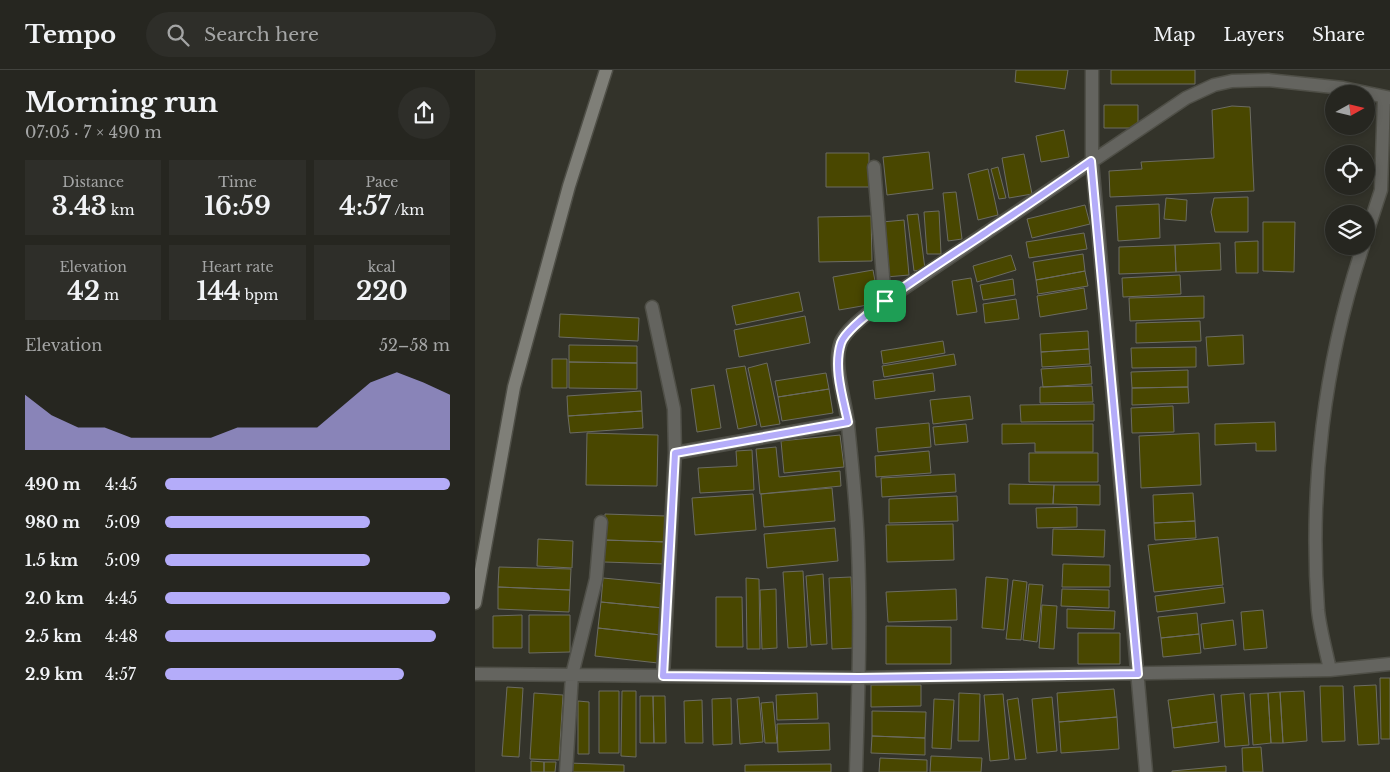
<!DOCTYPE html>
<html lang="en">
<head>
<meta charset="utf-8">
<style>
	body { margin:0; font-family:"Libre Baskerville",serif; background:#2e2e29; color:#f1f3f6; height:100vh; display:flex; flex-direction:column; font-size:19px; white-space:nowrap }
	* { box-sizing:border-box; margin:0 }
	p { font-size:16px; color:#a4a5a5 }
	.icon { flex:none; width:28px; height:28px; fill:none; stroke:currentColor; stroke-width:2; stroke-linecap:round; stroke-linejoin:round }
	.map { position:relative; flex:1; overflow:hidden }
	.details { display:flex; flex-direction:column; background:#262620; width:475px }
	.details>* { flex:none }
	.needle { width:32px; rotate:82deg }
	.fabs { position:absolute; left:850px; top:15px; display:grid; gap:10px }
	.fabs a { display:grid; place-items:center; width:50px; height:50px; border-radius:50%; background:#262620; box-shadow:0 2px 8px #0003,0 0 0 1px #42433e; font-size:25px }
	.pin { position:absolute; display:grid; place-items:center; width:42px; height:42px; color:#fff; margin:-21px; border-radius:10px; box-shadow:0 2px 8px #0006 }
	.round { display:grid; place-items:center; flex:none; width:52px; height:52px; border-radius:26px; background:#2e2e29 }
	.summary { display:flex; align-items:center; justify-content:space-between; height:85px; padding:0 25px }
	h1 { font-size:28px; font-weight:800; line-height:38px }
	.stats { display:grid; grid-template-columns:repeat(3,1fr); gap:8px; height:85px; padding:5px 25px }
	.stats div { display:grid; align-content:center; border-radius:0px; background:#2e2e29; text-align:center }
	.stats b { font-size:25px; font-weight:800 }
	.stats small { font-size:14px; font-weight:400 }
	.stats p { font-size:14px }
	.chart { height:140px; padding:10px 25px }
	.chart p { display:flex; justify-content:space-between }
	.chart svg { width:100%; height:90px; margin-top:5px; fill:#b4acf9; opacity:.7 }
	ul { padding:0 25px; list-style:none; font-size:16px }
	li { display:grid; grid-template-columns:80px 60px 1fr; align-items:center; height:38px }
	li i { height:12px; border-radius:6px; background:#b4acf9 }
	header { display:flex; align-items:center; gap:30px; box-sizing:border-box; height:70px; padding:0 25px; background:#262620; border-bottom:1px solid #42433e }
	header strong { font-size:24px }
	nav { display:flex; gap:28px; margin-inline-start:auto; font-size:18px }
	.search { width:350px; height:45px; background:#2e2e29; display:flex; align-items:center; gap:12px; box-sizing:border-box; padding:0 18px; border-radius:28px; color:#a4a5a5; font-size:19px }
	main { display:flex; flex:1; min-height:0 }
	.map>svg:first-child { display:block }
	.building { fill:#494700; stroke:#6c6c62 }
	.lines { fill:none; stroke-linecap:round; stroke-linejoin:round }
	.minor-casing { stroke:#4f4f47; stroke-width:15 }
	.secondary-casing { stroke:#4f4f47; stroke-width:15 }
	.minor { stroke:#64645f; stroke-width:12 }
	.secondary { stroke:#7f7f78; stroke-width:12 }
	.route-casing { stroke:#fff; stroke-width:10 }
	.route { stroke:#b4acf9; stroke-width:6 }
</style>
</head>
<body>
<header>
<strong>Tempo</strong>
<div class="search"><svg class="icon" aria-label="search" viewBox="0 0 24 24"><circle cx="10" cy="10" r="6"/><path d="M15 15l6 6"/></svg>Search here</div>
<nav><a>Map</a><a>Layers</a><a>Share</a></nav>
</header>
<main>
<section class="details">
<div class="summary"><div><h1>Morning run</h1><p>07:05 · 7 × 490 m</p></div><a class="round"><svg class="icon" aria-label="share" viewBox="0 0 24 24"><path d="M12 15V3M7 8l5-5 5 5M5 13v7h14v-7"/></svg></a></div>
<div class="stats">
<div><p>Distance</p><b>3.43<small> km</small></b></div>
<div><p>Time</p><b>16:59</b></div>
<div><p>Pace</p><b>4:57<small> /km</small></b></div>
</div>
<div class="stats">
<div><p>Elevation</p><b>42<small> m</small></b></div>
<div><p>Heart rate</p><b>144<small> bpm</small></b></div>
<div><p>kcal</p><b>220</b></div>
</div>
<div class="chart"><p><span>Elevation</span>52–58 m</p>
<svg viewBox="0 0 160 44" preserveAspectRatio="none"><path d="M0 44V17L10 27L20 33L30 33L40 38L50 38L60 38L70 38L80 33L90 33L100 33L110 33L120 22L130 11L140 6L150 11L160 17V44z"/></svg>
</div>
<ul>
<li><b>490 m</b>4:45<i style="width:100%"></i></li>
<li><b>980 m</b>5:09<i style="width:72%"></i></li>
<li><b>1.5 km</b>5:09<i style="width:72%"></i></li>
<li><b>2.0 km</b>4:45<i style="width:100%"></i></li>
<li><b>2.5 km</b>4:48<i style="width:95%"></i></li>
<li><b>2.9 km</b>4:57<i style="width:84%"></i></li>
</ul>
</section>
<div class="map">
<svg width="915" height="702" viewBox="0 0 915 702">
	<rect width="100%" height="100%" fill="#33332a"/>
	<path class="building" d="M541 0H593L590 19 540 12Z
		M636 0H720V14H636Z
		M629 35H663V58H629Z
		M757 36 775 37 779 121 635 127 634 101 667 99 666 92 739 88 737 40Z
		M589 60 594 87 566 92 561 66Z
		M454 82 458 119 412 125 408 87Z
		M351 83H394V117H351Z
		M549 84 557 124 534 128 527 88Z
		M523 97 531 128 524 129 516 99Z
		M513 99 523 145 503 150 493 104Z
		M481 122 487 169 473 171 468 123Z
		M773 127V162H740L736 142 739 128Z
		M691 128 712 130 711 151 689 149Z
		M684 134 685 168 643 171 641 136Z
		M610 135 615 154 557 168 552 149Z
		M464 141 466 184H452L449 142Z
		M443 144 450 199 439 201 432 145Z
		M396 146 397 191 344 192 343 147Z
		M429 150 434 205 411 207 407 152Z
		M788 152H820L819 202 788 201Z
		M609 163 612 179 554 188 551 172Z
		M783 171V203H761L760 172Z
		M745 173 746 200 701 202 700 175Z
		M700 175 701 202 644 204V177Z
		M608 184 610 201 561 210 558 192Z
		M536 185 541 200 502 212 498 196Z
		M398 200 404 233 364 240 358 207Z
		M610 201 613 216 563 224 561 210Z
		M705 205 706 224 648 227 647 208Z
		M496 208 502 242 482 245 477 211Z
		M538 209 540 225 508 230 505 215Z
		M609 218 612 239 565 247 562 226Z
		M324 222 328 241 261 255 257 236Z
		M729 226V248L655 251 654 228Z
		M541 229 544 249 510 253 508 234Z
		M85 244 164 248 163 271 84 267Z
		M330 246 335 273 264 287 259 260Z
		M725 251 726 271 661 273V253Z
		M613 261 614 279 566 282 565 264Z
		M768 265 769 294 733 296 731 267Z
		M468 271 470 283 408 294 406 281Z
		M94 275 162 276V293L94 292Z
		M721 277V297L657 298 656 278Z
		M614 279 615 294 567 297 566 282Z
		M479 284 481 295 409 307 407 296Z
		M77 289H92V318H77Z
		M94 292 162 293V319L94 318Z
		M292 293 305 354 286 357 273 298Z
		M270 296 282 355 263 359 251 299Z
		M616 296 617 314 568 317 566 299Z
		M713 300V317L657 318 656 302Z
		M351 303 354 319 303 327 300 311Z
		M458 303 460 321 400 329 398 311Z
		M239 315 246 358 222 362 216 319Z
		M617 316 618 332 565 333V317Z
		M713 317 714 333 657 335V318Z
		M354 319 358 343 307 351 303 327Z
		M166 321 167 341 93 346 92 326Z
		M495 326 498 349 458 354 455 330Z
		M619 334V351L546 352 545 335Z
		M698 336 699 362 657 363 656 338Z
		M167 341 168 358 95 363 93 346Z
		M800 352 801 381H781V373L740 375V354Z
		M454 353 456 377 403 382 401 358Z
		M491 354 493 372 460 375 458 357Z
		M527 354H618V382H560V373L527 374Z
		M112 363 183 365 182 416 111 415Z
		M724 363 726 415 666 418 664 366Z
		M365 365 369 397 309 403 306 371Z
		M301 377 304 407 365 401 366 416 285 424 281 379Z
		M277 380 279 420 225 423 223 398 262 396 261 381Z
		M454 381 456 403 401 407 400 386Z
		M554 383H623V412H554Z
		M480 404 481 422 407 427 406 408Z
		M534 414 579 415 578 434H534Z
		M579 415H625V435L578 434Z
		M357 418 360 451 289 457 286 424Z
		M718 423 720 451 679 453 678 425Z
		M278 424 281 460 220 465 217 428Z
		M482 426 483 451 414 453V429Z
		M602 437V457L562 458 561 438Z
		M130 444 192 446V472L129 470Z
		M720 451 721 468 680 470 679 453Z
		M478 454 479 490 412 492 411 455Z
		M360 458 363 491 292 498 289 464Z
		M578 459 630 460 629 487 577 485Z
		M743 467 748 515 679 522 673 475Z
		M63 469 98 471 97 498 62 496Z
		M129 470 192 472 191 494 129 492Z
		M588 494 635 495V517H587Z
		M24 497 96 499 95 520 23 517Z
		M328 501 332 577 313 578 308 502Z
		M348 504 352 574 336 575 331 506Z
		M376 507 379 578 357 579 354 508Z
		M511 507 533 509 529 560 507 558Z
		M128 508 191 514 188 538 126 532Z
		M271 508 284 509 285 579H272Z
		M538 510 552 512 546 570 531 569Z
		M554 514 568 515 562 572 548 570Z
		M23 517 95 520 94 542 23 539Z
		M748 517 750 533 682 542 680 526Z
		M301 519 302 578 287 579 285 520Z
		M481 519 482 550 413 552 411 522Z
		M587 519 634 520V538L586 536Z
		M241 527H267L268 577H241Z
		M126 532 188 538 186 565 123 558Z
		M567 535 582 536 579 579 564 578Z
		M592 539 640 541 639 559 592 558Z
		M788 540 792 578 769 580 766 542Z
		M722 543 724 564 686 568 683 547Z
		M47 545V578H18V546Z
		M54 545H95V582L54 583Z
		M758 550 761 575 729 579 726 554Z
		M411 556 476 557V594H411Z
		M123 558 186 565 183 593 120 586Z
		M603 563H645V594H603Z
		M724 564 726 583 688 587 686 568Z
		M905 608H915V669H906Z
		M396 615H446V636L396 637Z
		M901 615 904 674 883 675 879 616Z
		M845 616H868L870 671 847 672Z
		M32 617 48 618 44 687 27 686Z
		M639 619 642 647 584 652 582 623Z
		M124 621H144V683H124Z
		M147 621H161V687L146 686Z
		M829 621 832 671 808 673 805 622Z
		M805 622 808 673H796L793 623Z
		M59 623 88 625 84 690 55 689Z
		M342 623 343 649 302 650 301 625Z
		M484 623 505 624 504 671H483Z
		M769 623 774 675 750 677 746 625Z
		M793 623 796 673 778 675 775 624Z
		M528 624 534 689 515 691 509 625Z
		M739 624 742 652 697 658 693 630Z
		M165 626H178L179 673H165Z
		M178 626H190L191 673H179Z
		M284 627 288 672 265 674 262 629Z
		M577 627 582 681 562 683 557 629Z
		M256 628 257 674 238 675 237 629Z
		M543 628 551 689 540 690 532 630Z
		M459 629 479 630 476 679 457 678Z
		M227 630 228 673H210L209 631Z
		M103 631 114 632V684H103Z
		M298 632 302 673H290L286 633Z
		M397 641 451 642 450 668 397 666Z
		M642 647 644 679 586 683 584 652Z
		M742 652 744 672 699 678 697 658Z
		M354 653 355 680 303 682 302 654Z
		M397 666 450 668V685L396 683Z
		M786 677 788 702H768L767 678Z
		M456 686 507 688 506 702H455Z
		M405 688 452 690V702H404Z
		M56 691 69 692V702H56Z
		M69 692H81L80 702H69Z
		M94 693 149 695V702H94Z
		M356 694V702H270V695Z
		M751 696V702H697V701Z"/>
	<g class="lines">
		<g class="minor-casing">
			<path id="minor" d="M617 0V91L671 702
				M399 97 410 231
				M891 166 906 120 909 27
				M177 237 199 339 200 383 188 606
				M200 383 373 352
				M855 600C851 580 845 560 843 540 834 418 849 293 888 176
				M0 604 384 608 855 600 915 594
				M91 702 97 605 121 509 126 452
				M381 702C383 628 386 553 383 479 382 438 377 396 373 355 371 331 357 295 366 272 372 258 397 240 410 231L711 28 739 15 757 11 793 10 868 18 915 28"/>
		</g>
		<g class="secondary-casing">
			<path id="secondary" d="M0 533 39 317 94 116 131 0"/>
		</g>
		<use href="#minor" class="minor"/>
		<use href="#secondary" class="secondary"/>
	</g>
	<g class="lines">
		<g class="route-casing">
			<path id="route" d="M616 91 663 604 384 608 188 606 200 383 373 352C368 328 358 298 366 273 375 247 488 179 516 159 550 137 583 114 616 91Z"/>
		</g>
		<use href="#route" class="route"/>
	</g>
</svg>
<div class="fabs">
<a><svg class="needle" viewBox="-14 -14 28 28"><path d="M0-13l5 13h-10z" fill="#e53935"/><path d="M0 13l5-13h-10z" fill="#a4a5a5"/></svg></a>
<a><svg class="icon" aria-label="locate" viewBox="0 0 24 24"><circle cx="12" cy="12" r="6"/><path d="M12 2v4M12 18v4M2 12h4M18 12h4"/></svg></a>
<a><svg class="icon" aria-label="layers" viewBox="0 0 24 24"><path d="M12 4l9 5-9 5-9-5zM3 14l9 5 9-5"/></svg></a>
</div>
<div class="pin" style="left:410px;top:231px;background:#1e9e55"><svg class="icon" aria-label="arrive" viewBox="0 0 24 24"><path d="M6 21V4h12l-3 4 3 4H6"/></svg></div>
</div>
</main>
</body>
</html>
